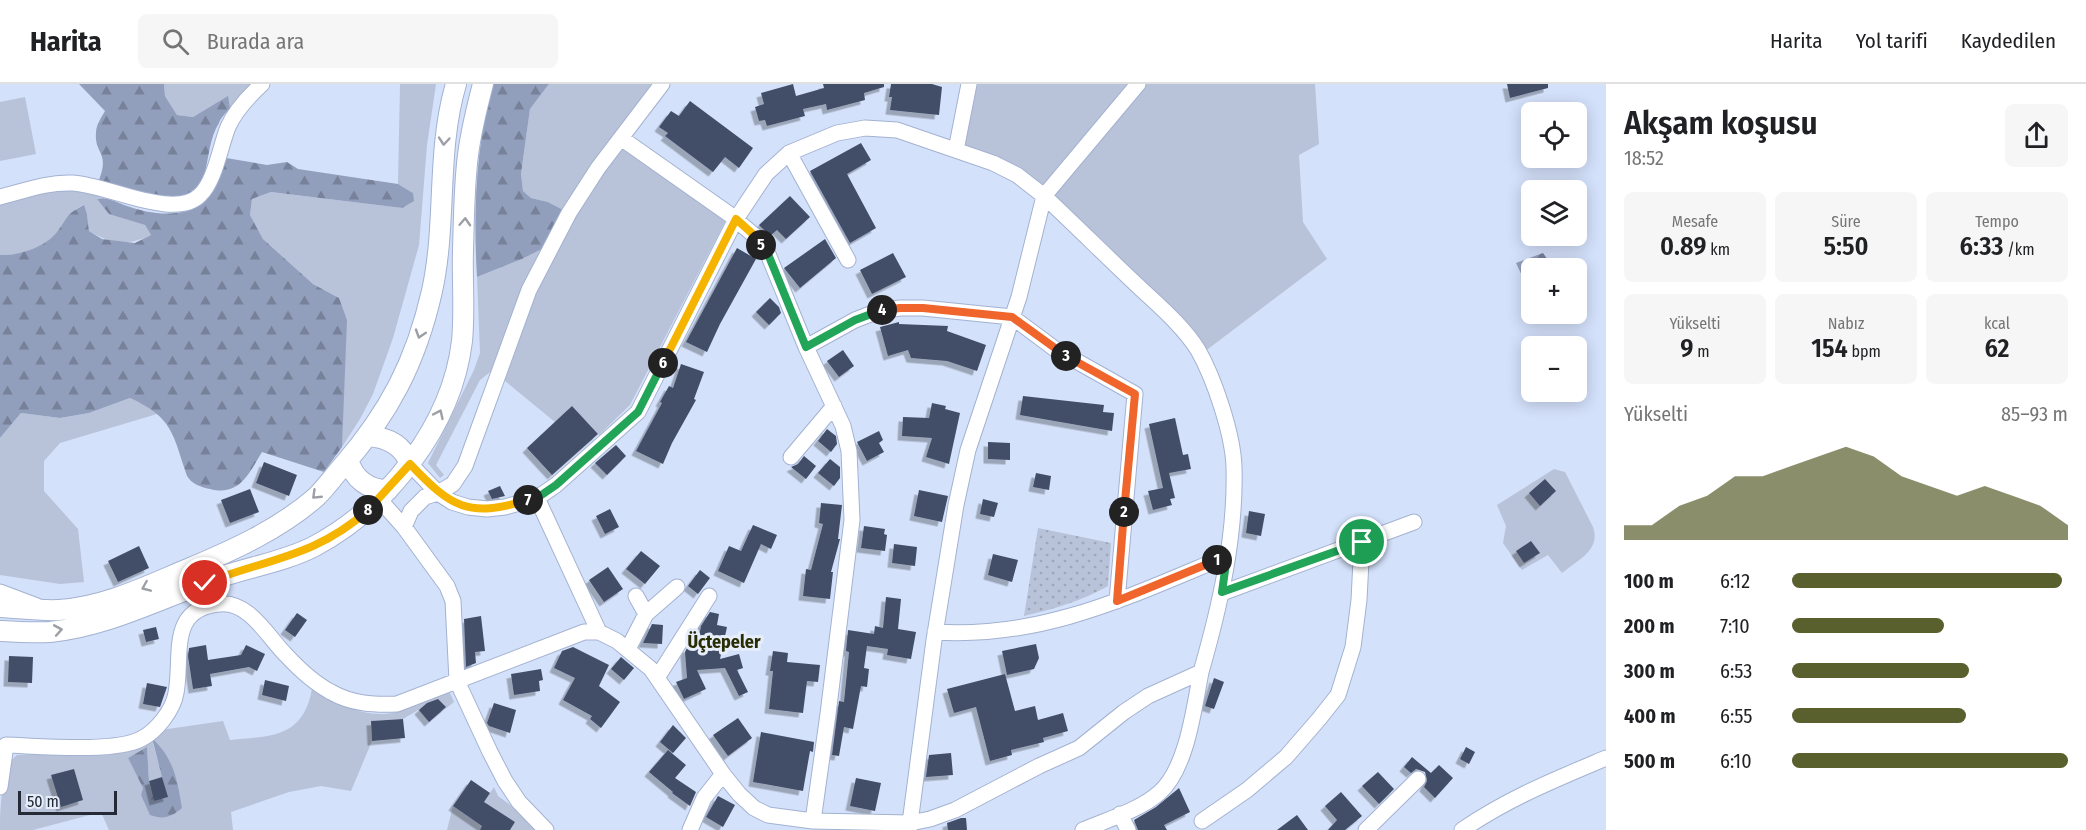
<!DOCTYPE html>
<html lang="tr">
<head>
<meta charset="utf-8">
<style>
	body { margin:0; font-family:"Fira Sans Condensed",sans-serif; background:#f6f6f6; color:#202124; height:100vh; display:flex; flex-direction:column; font-size:22px; white-space:nowrap }
	* { box-sizing:border-box; margin:0 }
	p { font-size:20px; color:#757577 }
	.icon { flex:none; width:33px; height:33px; fill:none; stroke:currentColor; stroke-width:2; stroke-linecap:round; stroke-linejoin:round }
	.map { position:relative; flex:1; overflow:hidden }
	.details { display:flex; flex-direction:column; background:#fff; width:480px }
	.details>* { flex:none }
	.buttons { position:absolute; left:1521px; top:18px; display:grid; gap:12px }
	.buttons a { display:grid; place-items:center; width:66px; height:66px; border-radius:9px; background:#fff; box-shadow:0 3px 15px #0003; font-size:30px }
	.scale { position:absolute; left:18px; bottom:15px; width:99px; box-sizing:border-box; padding-left:6px; border:3px solid #242a36; border-top:0; font-size:16px; line-height:21px; white-space:nowrap; color:#242a36; -webkit-text-stroke:4px #e7eefb; paint-order:stroke }
	.pin { position:absolute; display:grid; place-items:center; width:51px; height:51px; color:#fff; margin:-26px; border:3px solid #fff; border-radius:50%; box-shadow:0 2px 6px #0007 }
	.km { position:absolute; width:30px; height:30px; margin:-15px; border-radius:50%; background:#222; color:#fff; font-size:16px; line-height:30px; text-align:center }
	.round { display:grid; place-items:center; flex:none; width:63px; height:63px; border-radius:9px; background:#f6f6f6 }
	.head { display:flex; align-items:center; justify-content:space-between; height:102px; padding:0 18px }
	h1 { font-size:33px; font-weight:600; line-height:45px }
	.stats { display:grid; grid-template-columns:repeat(3,1fr); gap:9px; height:102px; padding:6px 18px }
	.stats div { display:grid; align-content:center; border-radius:9px; background:#f6f6f6; text-align:center }
	.stats b { font-size:26px; font-weight:600 }
	.stats small { font-size:16px; font-weight:400 }
	.stats p { font-size:16px }
	.chart { height:168px; padding:12px 18px }
	.chart p { display:flex; justify-content:space-between }
	.chart svg { width:100%; height:108px; margin-top:6px; fill:#595f2d; opacity:.7 }
	ul { padding:0 18px; list-style:none; font-size:20px }
	li { display:grid; grid-template-columns:96px 72px 1fr; align-items:center; height:45px }
	li i { height:15px; border-radius:8px; background:#595f2d }
	header { display:flex; align-items:center; gap:36px; box-sizing:border-box; height:84px; padding:0 30px; background:#fff; border-bottom:2px solid #e0e0e0 }
	header strong { font-size:28px }
	nav { display:flex; gap:33px; margin-inline-start:auto; font-size:21px }
	.search { width:420px; height:54px; background:#f6f6f6; display:flex; align-items:center; gap:15px; box-sizing:border-box; padding:0 21px; border-radius:9px; color:#757577; font-size:22px }
	main { display:flex; flex:1; min-height:0 }
	.map>svg:first-child { display:block }
	.grass { fill:#b8c2d8; fill-rule:evenodd }
	.forest { fill:url(#forest-firs) }
	.park { fill:url(#park-dots) }
	.building { fill:#424e67; filter:url(#shadow) }
	.lines { fill:none; stroke-linecap:round; stroke-linejoin:round }
	.minor-casing { stroke:#a3b2d1; stroke-width:17 }
	.major-casing { stroke:#a3b2d1; stroke-width:22 }
	.minor { stroke:#fff; stroke-width:15 }
	.major { stroke:#fff; stroke-width:20 }
	.oneway { stroke:#9c9fa5 }
	.split-1-casing { stroke:#fff; stroke-width:12 }
	.split-2-casing { stroke:#fff; stroke-width:12 }
	.split-3-casing { stroke:#fff; stroke-width:12 }
	.split-4-casing { stroke:#fff; stroke-width:12 }
	.split-5-casing { stroke:#fff; stroke-width:12 }
	.split-6-casing { stroke:#fff; stroke-width:12 }
	.split-7-casing { stroke:#fff; stroke-width:12 }
	.split-8-casing { stroke:#fff; stroke-width:12 }
	.split-9-casing { stroke:#fff; stroke-width:12 }
	.split-1 { stroke:#22a559; stroke-width:8 }
	.split-2 { stroke:#f0652b; stroke-width:8 }
	.split-3 { stroke:#f0652b; stroke-width:8 }
	.split-4 { stroke:#f0652b; stroke-width:8 }
	.split-5 { stroke:#22a559; stroke-width:8 }
	.split-6 { stroke:#f5b400; stroke-width:8 }
	.split-7 { stroke:#22a559; stroke-width:8 }
	.split-8 { stroke:#f5b400; stroke-width:8 }
	.split-9 { stroke:#f5b400; stroke-width:8 }
	.labels { text-anchor:middle; dominant-baseline:central; stroke-width:6; stroke-linejoin:round; paint-order:stroke }
	.neighbourhood-label { font-size:18px; font-weight:bold; fill:#292d04; stroke:#e7eefb }
</style>
</head>
<body>
<header>
<strong>Harita</strong>
<div class="search"><svg class="icon" aria-label="search" viewBox="0 0 24 24"><circle cx="10" cy="10" r="6"/><path d="M15 15l6 6"/></svg>Burada ara</div>
<nav><a>Harita</a><a>Yol tarifi</a><a>Kaydedilen</a></nav>
</header>
<main>
<div class="map">
<svg width="1606" height="746" viewBox="0 0 1606 746">
	<defs>
		<pattern id="forest-firs" width="22" height="20" patternUnits="userSpaceOnUse" patternTransform="scale(1.5)"><rect width="22" height="20" fill="#929fbc"/><path d="M5 1l3.5 6h-7zM16 11l3.5 6h-7z" fill="#77829a"/></pattern>
		<pattern id="park-dots" width="8" height="8" patternUnits="userSpaceOnUse" patternTransform="scale(1.5)"><rect width="8" height="8" fill="#b8c2d8"/><path d="M2 2h.1M6 6h.1" fill="none" stroke="#9ea7ba" stroke-width="1.8" stroke-linecap="round"/></pattern>
		<filter id="shadow"><feDropShadow dx="-4.5" dy="4.5" stdDeviation="0" flood-color="#0004"/></filter>
	</defs>
	<rect width="100%" height="100%" fill="#d4e1fb"/>
	<path class="grass" d="M164 0H254L230 24 227 13 193 33 177 31 165 12Z
		M400 0H436L427 61 419 161 393 254 373 310 360 335 342 363 343 309 339 214 313 200 263 155 250 131 252 115 271 108 402 124 413 109 398 100Z
		M549 0H662L621 54 729 130 630 321 599 351 572 322 555 338 499 292 503 278 480 296 436 381 444 391 440 394 428 379 474 286 480 269 477 193 522 175 554 159 569 129 548 118 531 114 523 107 521 90 530 25Z
		M969 0H1315L1319 60 1299 71 1303 138 1327 175 1200 271 1044 112 956 66Z
		M25 13 36 70 0 77V18Z
		M71 105 92 109 102 113 97 115 109 129 145 141 151 151C129 162 111 160 89 147L87 130 83 121C64 131 69 134 57 149 46 163 18 173 0 171V121L48 108Z
		M130 314 151 323 157 330 60 359 44 377V407L78 445 84 498 60 500 0 491V354L21 329 60 334 89 329Z
		M1554 385 1565 388 1593 443C1601 466 1578 476 1562 489L1548 471 1522 486 1503 459 1506 442 1497 421Z
		M312 605C335 619 364 634 392 629 411 625 431 614 449 607L454 618 429 638 418 626 403 635 371 637 372 657 351 707 321 702 289 708 231 728 233 746H109L101 728 33 746H0C0 727 1 682 17 671L80 668 161 646 223 637 230 656C272 652 303 654 312 605ZM152 656 182 724 141 712 143 704 128 674 147 664 149 697 162 693Z
		M494 703 498 712 544 746H510L515 738 494 725 480 746H447L453 722 472 735Z"/>
	<path class="forest" d="M79 0H164L165 12 177 31 193 33 228 12 230 24C226 29 221 33 219 39 210 53 209 72 205 88 191 135 130 105 99 96 110 68 94 70 96 49 96 41 101 34 105 27Z
		M492 0H549L530 25 521 90 523 107 531 114 548 118 569 129 554 159 522 175 477 193C473 127 476 64 492 0Z
		M226 74 267 81 287 78 298 85 398 100 413 109 414 117 402 124 271 108 252 115 250 131 263 155 313 200 339 214 347 236 342 363 324 388 262 368C249 389 240 413 210 405 200 403 192 400 187 392 173 351 173 333 130 314L89 329 60 334 21 329 0 354V171C18 172 46 163 57 148 69 133 64 131 84 121L87 130 89 147 102 155 135 159 151 151 145 141 109 130 97 115C106 112 118 119 127 122 155 132 193 136 212 109 219 99 222 85 226 74Z
		M1543 169 1548 176 1565 184H1532L1531 211 1516 179Z
		M152 654C174 675 177 695 182 724 171 733 164 736 150 731L141 711 143 704 128 674 147 663 149 697 154 716 167 713Z"/>
	<path class="park" d="M1038 444 1111 459 1108 502C1082 517 1053 525 1024 532Z"/>
	<path class="building" d="M793 0 796 12 824 4 823 0H884V3L864 9 865 16 827 26 826 20 803 25 805 32 767 42 765 36 759 37 755 23 764 20 761 9Z
		M891 0H932L942 3 939 31 890 26 892 13H889Z
		M1507 0H1548V4L1510 14Z
		M690 17 753 64 739 84 725 73 713 88 665 52 668 49 659 43 671 27 679 32Z
		M861 59 871 76 847 90 876 144 850 159 810 87Z
		M790 112 810 133 786 155 777 146 770 152 759 141Z
		M825 155 836 174 800 204 784 184Z
		M737 164 756 175 720 240 707 268 686 258Z
		M893 169 906 193 872 210 860 186Z
		M770 214 779 223 781 229 769 241 756 228Z
		M899 238V240L948 242 947 247 986 261 977 287 947 277 911 274 908 266 888 272 880 243Z
		M843 266 854 282 839 293 827 277Z
		M681 280 704 288 694 315 696 316 672 359 663 380 636 367 662 319 660 318 669 302 673 304Z
		M1023 312 1104 321 1103 328 1114 329 1112 347 1020 331Z
		M932 319 946 322 945 325 960 329 949 380 926 373 932 354 902 352 903 333 929 334Z
		M572 322 598 350 552 391 527 364Z
		M1175 334 1183 371 1188 370 1191 385 1169 389 1175 414 1170 415 1172 421 1153 426 1148 407 1163 404 1149 340Z
		M827 345 836 352 837 360 831 368 818 357Z
		M879 347 883 356 879 359 884 368 867 377 857 358Z
		M988 358 1010 359V376L988 375Z
		M616 361 626 372 607 391 595 379Z
		M804 372 816 382 806 395 791 383 798 380Z
		M830 375 840 383V394L834 402 818 389Z
		M264 378 297 391 289 412 256 399Z
		M1036 389 1051 392 1049 406 1033 403Z
		M1545 395 1556 407 1540 422 1529 409Z
		M500 402 505 412 492 415 488 407Z
		M250 405 259 428 230 439 221 416Z
		M919 406 948 412 942 438 914 432Z
		M983 415 998 419 994 433 980 430Z
		M821 419 842 421 838 455H840L831 488H833L830 515 803 512 806 485 811 486 823 440 819 439Z
		M610 425 619 443 605 450 596 432Z
		M1249 427 1265 430 1261 452 1246 449Z
		M753 441 777 451 771 465 761 460 744 499 718 487 729 462 741 467Z
		M864 442 885 445 884 450 887 451 885 467 861 464Z
		M1531 457 1540 469 1524 479 1516 467Z
		M894 460 917 463 915 482 892 479Z
		M139 462 149 484 118 498 108 477Z
		M641 467 660 482 645 500 626 485Z
		M993 470 1018 476 1012 498 988 491Z
		M608 483 623 505 604 518 589 496Z
		M700 486 710 494 698 510 688 502Z
		M886 513 901 515 898 545 916 548 911 575 887 571 888 565 867 562 864 584 869 585 867 603 861 602 853 645 844 643 839 672 832 671 839 617 844 618 849 568 846 567 848 546 874 550 875 542 883 544Z
		M710 528 719 530 717 541 727 543 720 575 739 570 743 584 737 586 748 608 739 612 725 584 697 586 706 605 684 615 676 598 687 594 685 568 687 564H697L701 542Z
		M297 529 307 536 295 553 285 546Z
		M481 532 485 567 475 568 476 579 466 583 464 535Z
		M652 540 663 541 662 560 643 559Z
		M156 543 159 555 146 558 143 546Z
		M1036 560 1039 574 1034 585 1007 591 1002 567Z
		M206 561 208 576 241 571 246 561 265 570 257 587 249 583 210 590 212 602 193 605 188 572 189 564Z
		M573 563 609 581 599 602 620 618 601 644 590 635 592 632 563 616 575 594 554 584 562 567Z
		M773 567 788 569 787 578 820 581 818 598 807 597 803 629 769 625 773 587H770Z
		M9 572 33 573 32 599 8 598Z
		M621 573 634 584 624 596 611 585Z
		M541 585 543 596 539 597 540 607 514 611 511 590Z
		M1005 590 1015 627 1035 622 1038 636 1063 629 1068 647 1043 654 1044 658 1011 666 1012 671 990 677 976 623 954 629 947 605Z
		M1214 594 1224 598 1214 625 1205 622Z
		M265 596 289 602 286 617 262 611Z
		M147 599 167 603 160 623 143 620Z
		M438 615 446 623 429 638 419 626 427 619Z
		M494 619 516 626 510 649 489 642 487 639Z
		M738 634 752 654 728 672 713 651Z
		M403 635 405 654 372 657 371 637Z
		M673 641 686 654 673 669 660 658Z
		M761 648 814 658 813 668 810 667 803 707 753 698Z
		M1466 663 1475 668 1469 680 1460 675Z
		M668 666 686 681 675 694 696 708 690 722 672 709 673 708 649 688Z
		M951 669 953 691 926 693 929 671Z
		M1412 673 1431 689 1439 681 1453 694 1435 714 1424 703 1427 697 1425 688 1416 685 1411 689 1404 683Z
		M74 685 83 716 61 723 51 691Z
		M1378 688 1394 705 1379 720 1362 702Z
		M162 693 168 713 154 717 149 697Z
		M856 694 881 699 875 727 850 722Z
		M471 696 490 709 484 718 515 738 510 746H480L482 742 453 722Z
		M1179 704 1190 728 1164 741 1167 746H1138L1134 736 1156 723Z
		M1341 708 1362 732 1345 746H1328L1337 736 1325 722Z
		M718 712 735 721 723 743 706 733Z
		M1297 731 1308 746H1277Z
		M961 734H966L967 746H948L947 739Z"/>
	<g class="lines">
		<g class="minor-casing">
			<path id="minor" d="M1138 0 1044 112C1076 142 1107 173 1139 203 1159 222 1183 242 1198 266 1214 294 1233 350 1234 383 1236 452 1220 522 1201 588
				M621 54 729 130 755 152 768 170 806 263 843 342 849 367 852 436 828 630 813 737 910 739 909 746
				M956 66 969 0
				M789 69 848 176
				M0 113C24 107 47 98 72 99 106 100 175 137 200 111 215 97 220 63 228 43 235 27 249 12 262 0
				M806 263 855 236 878 227 900 224H923L1012 233 1055 265 1135 310 1117 517
				M791 373 834 322
				M410 380 438 409 452 418 468 423 487 425 505 423 537 414 556 401 638 328 736 135 766 90 789 69 837 49 865 44 897 46 993 79 1017 91 1044 112 1019 213 968 366 956 421 934 556 910 739 930 735 955 726 1039 682 1079 664 1124 628 1148 612 1201 588C1194 624 1187 685 1159 709 1140 726 1106 736 1083 746
				M537 414 599 548
				M379 415 404 443 447 502 453 517 457 597 490 668 505 697 519 718 546 746
				M404 443 411 427 425 413 438 409 453 400 465 382 529 206 569 129 598 84 662 0
				M0 508 37 522
				M1222 509 1414 438
				M646 530 677 503
				M935 548C1043 555 1130 512 1227 472
				M628 565 646 530 636 512
				M657 594 709 512
				M0 703 6 661C39 662 114 669 141 655 157 647 173 626 176 609 183 573 167 524 220 520 249 517 268 553 286 571 299 585 314 599 331 608 352 620 374 621 397 620L584 548H599L617 557 651 585 723 690 739 710 754 724 768 731 813 737
				M1120 730 1128 746
				M1202 737 1247 706 1286 673 1319 635 1338 611 1353 563 1359 516 1362 457
				M690 746 704 714 723 690
				M1366 746 1418 695
				M1462 746C1509 714 1554 696 1606 674"/>
		</g>
		<g class="major-casing">
			<path id="major" d="M367 352C387 353 403 361 410 380
				M348 376C354 395 368 406 388 406
				M0 523C19 524 40 527 59 526 105 523 147 502 188 485 233 466 278 446 315 414 325 405 333 393 342 383 389 329 416 278 432 207 447 139 436 68 456 0
				M0 547C17 548 33 549 50 548 109 542 163 513 218 494 249 483 283 478 313 463 387 424 452 342 462 257 465 227 462 196 463 166 464 135 464 102 468 71 471 47 477 23 483 0"/>
		</g>
		<use href="#minor" class="minor"/>
		<use href="#major" class="major"/>
	</g>
	<defs><path id="oneway-chevron" d="M-2-3.5L2.5 0L-2 3.5" fill="none" stroke-width="1.6" stroke-linecap="round" stroke-linejoin="round" transform="scale(1.5)"/></defs>
	<g class="oneway">
		<use href="#oneway-chevron" transform="translate(444 57) rotate(95)"/>
		<use href="#oneway-chevron" transform="translate(465 138) rotate(-87)"/>
		<use href="#oneway-chevron" transform="translate(420 250) rotate(108)"/>
		<use href="#oneway-chevron" transform="translate(439 330) rotate(-65)"/>
		<use href="#oneway-chevron" transform="translate(316 411) rotate(136)"/>
		<use href="#oneway-chevron" transform="translate(146 503) rotate(157)"/>
		<use href="#oneway-chevron" transform="translate(58 546) rotate(-10)"/>
	</g>
	<g class="lines">
		<g class="split-1-casing">
			<path id="split-1" d="M1217 476 1227 472 1222 508 1362 458"/>
		</g>
		<g class="split-2-casing">
			<path id="split-2" d="M1124 428 1117 517 1217 476"/>
		</g>
		<g class="split-3-casing">
			<path id="split-3" d="M1066 272 1135 310 1124 428"/>
		</g>
		<g class="split-4-casing">
			<path id="split-4" d="M882 226 900 224H923L1012 233 1066 272"/>
		</g>
		<g class="split-5-casing">
			<path id="split-5" d="M761 161 768 170 806 263 855 236 882 226"/>
		</g>
		<g class="split-6-casing">
			<path id="split-6" d="M663 279 736 135 755 152 761 161"/>
		</g>
		<g class="split-7-casing">
			<path id="split-7" d="M528 416 537 414 556 401 638 328 663 279"/>
		</g>
		<g class="split-8-casing">
			<path id="split-8" d="M368 426 410 380C452 424 468 434 528 416"/>
		</g>
		<g class="split-9-casing">
			<path id="split-9" d="M205 499C266 475 316 473 368 426"/>
		</g>
		<use href="#split-1" class="split-1"/>
		<use href="#split-2" class="split-2"/>
		<use href="#split-3" class="split-3"/>
		<use href="#split-4" class="split-4"/>
		<use href="#split-5" class="split-5"/>
		<use href="#split-6" class="split-6"/>
		<use href="#split-7" class="split-7"/>
		<use href="#split-8" class="split-8"/>
		<use href="#split-9" class="split-9"/>
	</g>
	<g class="labels">
		<g class="neighbourhood-label">
			<text x="724" y="558">Üçtepeler</text>
		</g>
	</g>
</svg>
<div class="buttons">
<a><svg class="icon" aria-label="locate" viewBox="0 0 24 24"><circle cx="12" cy="12" r="6"/><path d="M12 2v4M12 18v4M2 12h4M18 12h4"/></svg></a>
<a><svg class="icon" aria-label="layers" viewBox="0 0 24 24"><path d="M12 4l9 5-9 5-9-5zM3 14l9 5 9-5"/></svg></a>
<a>+</a>
<a>−</a>
</div>
<div class="scale">50 m</div>
<div class="pin" style="left:1362px;top:458px;background:#1e9e55"><svg class="icon" aria-label="arrive" viewBox="0 0 24 24"><path d="M6 21V4h12l-3 4 3 4H6"/></svg></div>
<div class="pin" style="left:205px;top:499px;background:#d93025"><svg class="icon" aria-label="check" viewBox="0 0 24 24"><path d="M5 12l5 5 9-10"/></svg></div>
<b class="km" style="left:1217px;top:476px">1</b>
<b class="km" style="left:1124px;top:428px">2</b>
<b class="km" style="left:1066px;top:272px">3</b>
<b class="km" style="left:882px;top:226px">4</b>
<b class="km" style="left:761px;top:161px">5</b>
<b class="km" style="left:663px;top:279px">6</b>
<b class="km" style="left:528px;top:416px">7</b>
<b class="km" style="left:368px;top:426px">8</b>
</div>
<section class="details">
<div class="head"><div><h1>Akşam koşusu</h1><p>18:52</p></div><a class="round"><svg class="icon" aria-label="share" viewBox="0 0 24 24"><path d="M12 15V3M7 8l5-5 5 5M5 13v7h14v-7"/></svg></a></div>
<div class="stats">
<div><p>Mesafe</p><b>0.89<small> km</small></b></div>
<div><p>Süre</p><b>5:50</b></div>
<div><p>Tempo</p><b>6:33<small> /km</small></b></div>
</div>
<div class="stats">
<div><p>Yükselti</p><b>9<small> m</small></b></div>
<div><p>Nabız</p><b>154<small> bpm</small></b></div>
<div><p>kcal</p><b>62</b></div>
</div>
<div class="chart"><p><span>Yükselti</span>85–93 m</p>
<svg viewBox="0 0 160 44" preserveAspectRatio="none"><path d="M0 44V38L10 38L20 30L30 26L40 18L50 18L60 14L70 10L80 6L90 10L100 18L110 22L120 26L130 22L140 26L150 30L160 38V44z"/></svg>
</div>
<ul>
<li><b>100 m</b>6:12<i style="width:98%"></i></li>
<li><b>200 m</b>7:10<i style="width:55%"></i></li>
<li><b>300 m</b>6:53<i style="width:64%"></i></li>
<li><b>400 m</b>6:55<i style="width:63%"></i></li>
<li><b>500 m</b>6:10<i style="width:100%"></i></li>
</ul>
</section>
</main>
</body>
</html>
